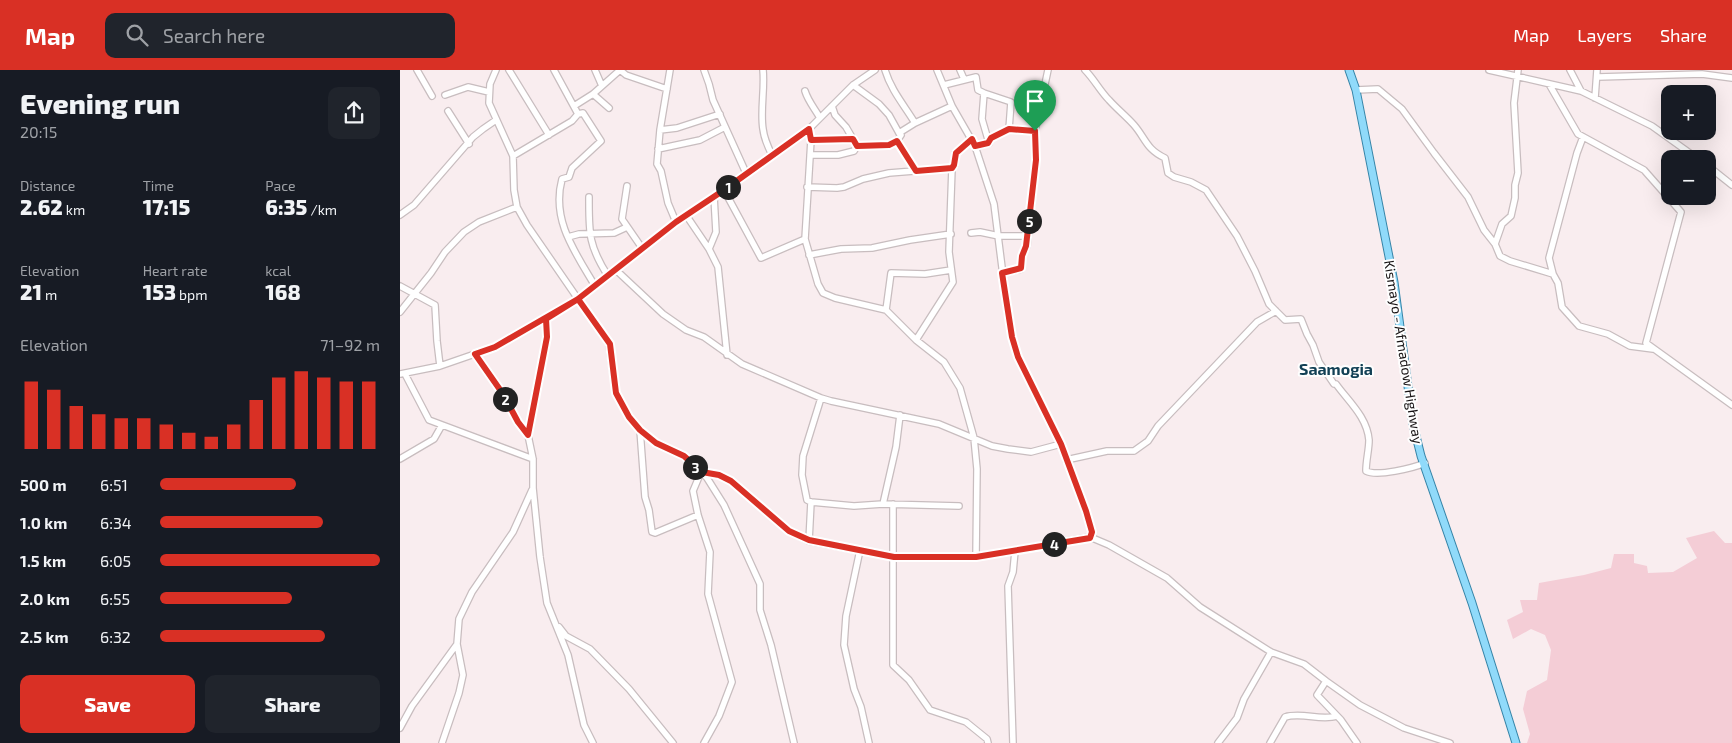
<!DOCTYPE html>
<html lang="en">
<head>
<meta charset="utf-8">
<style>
	body { margin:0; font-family:"Exo 2",sans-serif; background:#20242c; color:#f1f3f6; height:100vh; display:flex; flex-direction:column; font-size:19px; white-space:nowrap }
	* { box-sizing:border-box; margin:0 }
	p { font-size:16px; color:#9ea1a6 }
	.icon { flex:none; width:28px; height:28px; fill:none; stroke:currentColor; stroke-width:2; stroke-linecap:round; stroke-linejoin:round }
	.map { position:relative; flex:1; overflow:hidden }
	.side { display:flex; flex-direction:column; background:#171b24; width:400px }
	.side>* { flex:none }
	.fabs { position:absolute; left:1261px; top:15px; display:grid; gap:10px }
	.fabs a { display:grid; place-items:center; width:55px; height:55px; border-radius:10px; background:#171b24; box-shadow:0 5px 20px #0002; font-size:25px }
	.pin { position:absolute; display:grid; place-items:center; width:42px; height:42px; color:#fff; margin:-51px -21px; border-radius:50% 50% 50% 0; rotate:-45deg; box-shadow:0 0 5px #0007 }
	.pin .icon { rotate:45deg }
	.km { position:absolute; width:25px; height:25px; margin:-12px; border-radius:50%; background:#222; color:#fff; font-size:14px; line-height:25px; text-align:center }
	.round { display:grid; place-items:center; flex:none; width:52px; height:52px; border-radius:10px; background:#20242c }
	.head { display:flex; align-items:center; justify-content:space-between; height:85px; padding:0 20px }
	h1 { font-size:28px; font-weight:800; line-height:38px }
	.metrics { display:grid; grid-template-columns:repeat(3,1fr); gap:8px; height:85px; padding:5px 20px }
	.metrics div { display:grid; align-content:center }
	.metrics b { font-size:21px; font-weight:800 }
	.metrics small { font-size:14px; font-weight:400 }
	.metrics p { font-size:14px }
	.chart { height:140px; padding:10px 20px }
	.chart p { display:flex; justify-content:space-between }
	.chart svg { width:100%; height:90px; margin-top:5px; stroke:#d93025; stroke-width:6 }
	.primary-button { display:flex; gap:10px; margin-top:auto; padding:10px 20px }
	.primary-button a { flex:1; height:58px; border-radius:10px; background:#d93025; color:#fff; font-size:20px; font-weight:800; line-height:58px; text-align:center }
	.primary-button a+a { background:#20242c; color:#f1f3f6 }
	ul { padding:0 20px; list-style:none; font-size:16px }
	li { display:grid; grid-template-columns:80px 60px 1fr; align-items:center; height:38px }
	li i { height:12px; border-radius:6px; background:#d93025 }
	header { display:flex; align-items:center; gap:30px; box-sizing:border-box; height:70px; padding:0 25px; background:#d93025; color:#fff }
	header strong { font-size:24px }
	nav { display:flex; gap:28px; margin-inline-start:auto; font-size:18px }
	.search { width:350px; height:45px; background:#20242c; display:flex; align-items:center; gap:12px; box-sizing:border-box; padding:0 18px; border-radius:10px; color:#9ea1a6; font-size:19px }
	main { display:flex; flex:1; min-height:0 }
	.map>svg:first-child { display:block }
	.green { fill:#f4cdd6 }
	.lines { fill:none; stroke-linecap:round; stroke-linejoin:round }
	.minor-casing { stroke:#c8bdbf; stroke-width:8 }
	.major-casing { stroke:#3684a7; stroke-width:9 }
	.minor { stroke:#fff; stroke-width:5.5 }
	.major { stroke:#90dafa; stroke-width:7 }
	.route-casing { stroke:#fff; stroke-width:10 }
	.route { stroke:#d93025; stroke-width:6 }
	.labels { text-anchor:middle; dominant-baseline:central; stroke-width:4; stroke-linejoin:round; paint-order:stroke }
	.street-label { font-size:14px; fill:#171314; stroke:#fefefe }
	.quarter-label { font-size:16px; font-weight:bold; fill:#124055; stroke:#fefefe }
</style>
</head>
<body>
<header>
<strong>Map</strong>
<div class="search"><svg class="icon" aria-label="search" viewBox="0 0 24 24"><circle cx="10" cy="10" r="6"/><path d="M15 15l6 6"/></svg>Search here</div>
<nav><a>Map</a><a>Layers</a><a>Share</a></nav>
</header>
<main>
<section class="side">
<div class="head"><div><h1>Evening run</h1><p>20:15</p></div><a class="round"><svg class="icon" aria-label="share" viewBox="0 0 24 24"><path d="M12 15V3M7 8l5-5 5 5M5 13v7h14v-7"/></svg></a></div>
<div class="metrics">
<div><p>Distance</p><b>2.62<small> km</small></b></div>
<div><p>Time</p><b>17:15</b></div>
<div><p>Pace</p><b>6:35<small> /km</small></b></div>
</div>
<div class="metrics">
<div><p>Elevation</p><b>21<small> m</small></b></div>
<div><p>Heart rate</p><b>153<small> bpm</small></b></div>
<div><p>kcal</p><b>168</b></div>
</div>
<div class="chart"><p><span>Elevation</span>71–92 m</p>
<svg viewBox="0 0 160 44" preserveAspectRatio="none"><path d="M5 44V11M15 44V15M25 44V23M35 44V27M45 44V29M55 44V29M65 44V32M75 44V36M85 44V38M95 44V32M105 44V20M115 44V9M125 44V6M135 44V9M145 44V11M155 44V11"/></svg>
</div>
<ul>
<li><b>500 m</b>6:51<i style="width:62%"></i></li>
<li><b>1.0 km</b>6:34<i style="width:74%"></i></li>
<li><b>1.5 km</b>6:05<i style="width:100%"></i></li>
<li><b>2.0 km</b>6:55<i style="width:60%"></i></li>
<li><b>2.5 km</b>6:32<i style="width:75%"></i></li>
</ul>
<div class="primary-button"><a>Save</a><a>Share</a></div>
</section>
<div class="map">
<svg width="1332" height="673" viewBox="0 0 1332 673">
	<rect width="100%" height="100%" fill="#f9edef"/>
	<path class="green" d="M1314 461 1325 473H1332V673H1127L1130 664 1123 639 1127 621 1147 610 1151 580 1145 565 1131 559 1113 569 1107 550 1123 542 1120 530H1137L1139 513 1184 505 1211 498 1214 484H1234V493L1247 496 1248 503 1273 502 1297 488 1286 468Z"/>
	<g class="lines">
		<g class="minor-casing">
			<path id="minor" d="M17 0 32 26
				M96 0 90 14 89 33 113 86 114 120 117 137 127 155 209 274 216 323 229 347 240 360 256 373 283 386 301 402 319 405 331 411 389 461 409 471 494 487H576L690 467 709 475 767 508 800 537 871 582 904 594 926 611 917 625 941 650 957 673
				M109 0 149 65
				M154 0 178 44 183 43 201 71 172 98 169 107 162 109C151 150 175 182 195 216
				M195 0 202 16
				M220 0 226 5 267 19
				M270 0 260 60 257 94 261 101 268 133 276 152
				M304 0 309 14 313 30 346 103
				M363 0C365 19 360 41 363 59 364 68 368 77 372 85
				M485 0C491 20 504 35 515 53
				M537 0 552 36 575 76 594 134 608 245 612 267 618 287 661 374 686 441 692 462 690 467
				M560 0 564 9
				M685 0C694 9 700 21 709 30 717 39 726 46 734 55 746 69 746 79 765 88L768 103 774 107 791 112 806 120 837 166 855 201 869 234 885 250 901 249 907 264 913 275 919 292 934 314H936C949 332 967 347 969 370 969 380 966 390 966 401 977 407 1013 398 1025 393
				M1089 0 1181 21 1252 56 1298 89
				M1170 0 1181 21
				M1198 7 1302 4 1332 8
				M1149 14 1178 64 1244 100 1281 142 1246 273 1332 335
				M453 15 479 34 489 45 499 63
				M544 15 576 7 578 20 584 23 582 49 589 73 575 76
				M956 20 978 19 1002 39 1034 83 1068 127 1084 160 1095 174 1100 186 1110 191 1153 204 1158 213 1162 237 1179 256 1208 264 1230 276 1253 279
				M405 21C408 31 415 39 420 48
				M584 23 611 32 609 59
				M193 24 209 38
				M45 25 68 17 89 22
				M1195 28 1197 0
				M174 36 193 24 220 0
				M432 36 435 45 446 57 457 76
				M48 41 69 74
				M409 59 411 70 405 169 418 214 423 223 435 228 486 240 516 270 544 292 560 318 574 368 577 399 576 487
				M260 60 277 58 320 44
				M411 70 453 69
				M589 73 591 68 609 59 635 61
				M258 79 300 70 325 57
				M410 85H438L454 81 457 76 489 75 497 71
				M113 86 172 51 178 44
				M1308 96 1332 115
				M516 101 497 71 501 65 499 63 515 53 552 36
				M227 116 222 149 242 178
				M407 117 437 118 444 117 463 109 489 103 552 98
				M324 120 361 188 405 169
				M314 126 316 162 309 179 318 197 327 285
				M189 127C189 162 188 175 208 206
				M0 145 14 135 73 67 83 59 96 50
				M286 145 309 179
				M571 163 580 162 599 166H628
				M168 167 179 164 214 163 227 157
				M1095 174 1102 154 1111 146 1115 128V115L1118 103 1114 33 1118 0
				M409 185 441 179 472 178 510 170 551 164
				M216 200 263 244 286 260 304 267 342 294 421 328 431 331 539 354 592 376 608 379 631 382 661 374
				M602 203 621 199 622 186 627 176 636 90 635 61 648 0
				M1153 204 1149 188 1177 83 1183 67
				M0 216 35 235 37 271 40 296
				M486 240 491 203 525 204 551 200
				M0 242 31 203 45 182 64 162 79 152 117 137
				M146 249 147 267 128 365 133 389V418L140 487 147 533 168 585 184 655 193 673
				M516 270 553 212 549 182 552 98 555 95V83L572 69
				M75 285 103 324 118 352 128 365
				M0 304 40 296 95 277 179 229 276 152 324 120 409 59 453 15 475 0
				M5 304 29 350 133 389
				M421 328 403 386 402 405 407 430 411 432 454 436 483 434 559 436
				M240 360 245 427 249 440 252 462 255 463 298 445
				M0 389 34 369 42 355
				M666 390 707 381H734L748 371 758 356 857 252 876 241
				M483 434 496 377 500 345
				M493 434V595L509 610 530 640 566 652 587 669 588 673
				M409 471 411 432
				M460 480 446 546 444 575 454 619 461 637 469 673
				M159 557 166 566 190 579 229 619 273 673
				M926 611 960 635 1004 658 1050 673
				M0 658 12 636 57 574 59 549 72 522 113 462 132 420
				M42 673 59 623 63 605 57 574
				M304 673 319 646 332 612 308 524 310 482 298 445 293 421 301 402 307 408 324 435 360 514V540L371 575 394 673
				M613 673 608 516 613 502 615 481
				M818 673 837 648 844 629 871 582
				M870 673 885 647C902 642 921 651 937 646"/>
		</g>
		<g class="major-casing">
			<path id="major" d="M949 0 956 20 994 212 1013 354 1021 386 1072 533 1116 673"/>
		</g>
		<use href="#minor" class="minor"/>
		<use href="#major" class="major"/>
	</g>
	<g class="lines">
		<g class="route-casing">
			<path id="route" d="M635 61 609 59 591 68 588 73 575 76 572 69 556 83 554 95 552 98 516 101 497 71 489 75 457 76 453 69 411 70 409 59 324 120 276 152 178 229 146 249 147 267 128 365 118 352 103 324 75 284 95 277 178 229 210 274 216 323 229 347 240 360 256 373 284 386 302 402 319 405 331 411 389 461 409 470 494 487H576L690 468 692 462 686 441 661 374 618 287 612 267 602 203 621 198 622 186 626 176 636 90 635 61"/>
		</g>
		<use href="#route" class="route"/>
	</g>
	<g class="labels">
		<g class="street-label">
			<text transform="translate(1004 282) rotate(81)">Kismayo - Afmadow Highway</text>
		</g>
		<g class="quarter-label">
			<text x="936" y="298">Saamogia</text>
		</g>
	</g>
</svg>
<div class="fabs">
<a>+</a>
<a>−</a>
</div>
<div class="pin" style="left:635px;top:61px;background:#1e9e55"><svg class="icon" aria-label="arrive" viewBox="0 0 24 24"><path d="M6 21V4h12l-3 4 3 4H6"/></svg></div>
<b class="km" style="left:328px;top:117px">1</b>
<b class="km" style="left:105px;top:329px">2</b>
<b class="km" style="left:295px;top:397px">3</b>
<b class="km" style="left:654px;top:474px">4</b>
<b class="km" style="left:629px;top:151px">5</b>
</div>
</main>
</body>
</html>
